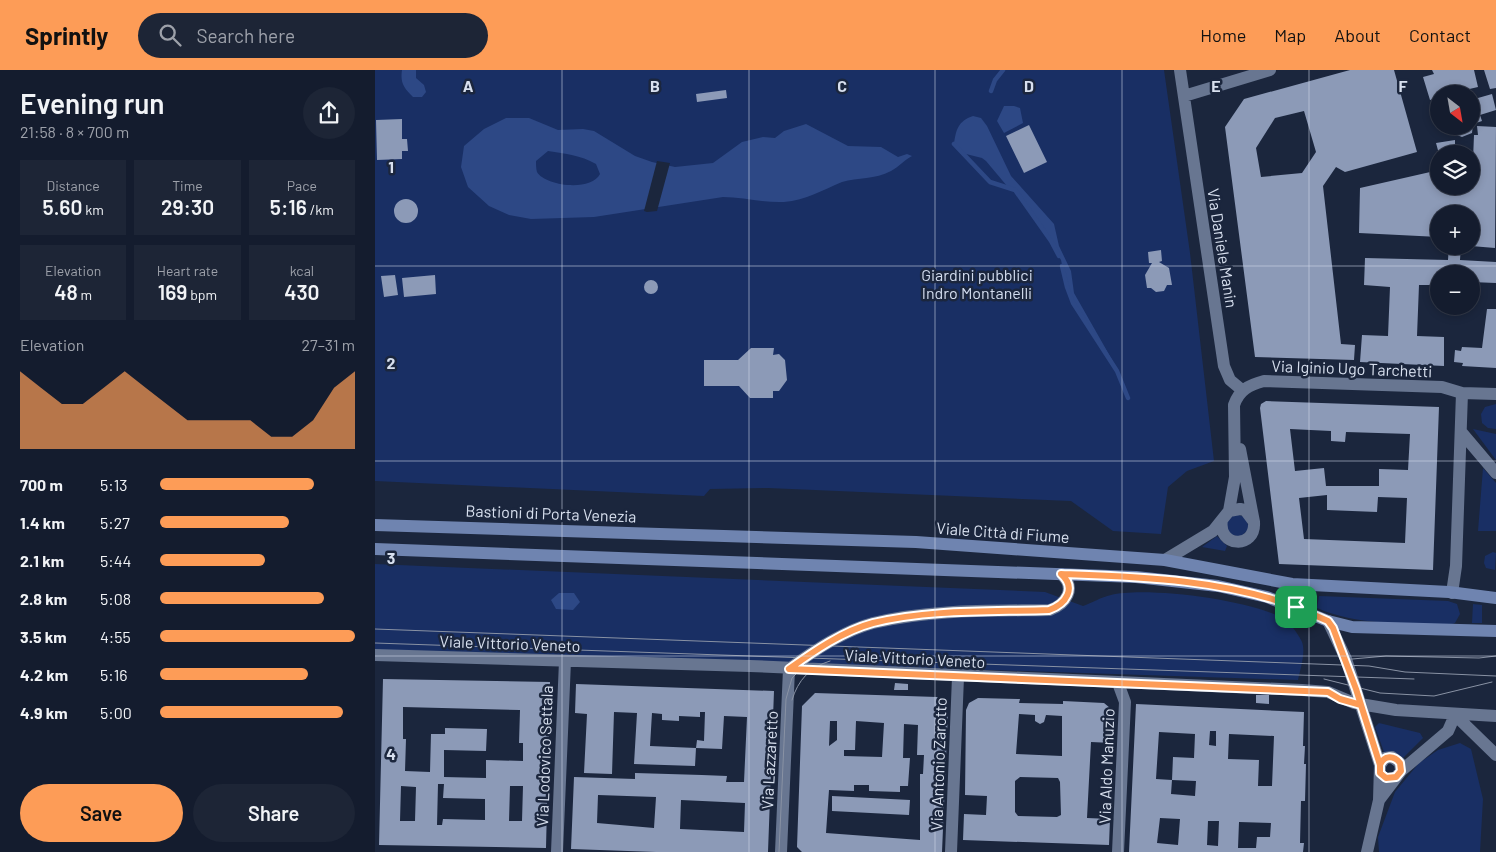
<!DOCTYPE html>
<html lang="en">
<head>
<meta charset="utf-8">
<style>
	body { margin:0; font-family:Barlow,sans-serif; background:#1d2536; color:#f1f3f6; height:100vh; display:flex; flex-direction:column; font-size:19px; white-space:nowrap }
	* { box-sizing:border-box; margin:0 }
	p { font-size:16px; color:#9da1aa }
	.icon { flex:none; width:28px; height:28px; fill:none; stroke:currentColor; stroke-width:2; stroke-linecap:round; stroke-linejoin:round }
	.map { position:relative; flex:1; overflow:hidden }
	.details { display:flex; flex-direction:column; background:#141c2e; width:375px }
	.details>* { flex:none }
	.needle { width:32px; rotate:149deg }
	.fabs { position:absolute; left:1055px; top:15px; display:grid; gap:10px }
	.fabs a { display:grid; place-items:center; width:50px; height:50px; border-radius:50%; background:#141c2e; box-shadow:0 2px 8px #0003,0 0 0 1px #333a4a; font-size:25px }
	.pin { position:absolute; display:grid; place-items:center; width:42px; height:42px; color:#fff; margin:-21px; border-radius:10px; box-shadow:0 2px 8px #0006 }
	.round { display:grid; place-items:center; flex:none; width:52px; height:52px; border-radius:26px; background:#1d2536 }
	.summary { display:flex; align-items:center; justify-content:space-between; height:85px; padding:0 20px }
	h1 { font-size:28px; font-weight:600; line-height:38px }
	.metrics { display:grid; grid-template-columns:repeat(3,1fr); gap:8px; height:85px; padding:5px 20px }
	.metrics div { display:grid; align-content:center; border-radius:0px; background:#1d2536; text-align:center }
	.metrics b { font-size:21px; font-weight:600 }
	.metrics small { font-size:14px; font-weight:400 }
	.metrics p { font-size:14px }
	.chart { height:140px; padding:10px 20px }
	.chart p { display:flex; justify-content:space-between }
	.chart svg { width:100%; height:90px; margin-top:5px; fill:#fd9c57; opacity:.7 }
	.button { display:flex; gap:10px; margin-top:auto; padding:10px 20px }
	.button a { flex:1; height:58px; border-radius:30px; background:#fd9c57; color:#111; font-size:20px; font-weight:600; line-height:58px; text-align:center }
	.button a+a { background:#1d2536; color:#f1f3f6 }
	ul { padding:0 20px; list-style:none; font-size:16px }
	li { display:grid; grid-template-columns:80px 60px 1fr; align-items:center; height:38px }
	li i { height:12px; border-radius:6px; background:#fd9c57 }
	header { display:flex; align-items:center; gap:30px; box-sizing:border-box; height:70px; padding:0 25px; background:#fd9c57; color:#111 }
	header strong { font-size:24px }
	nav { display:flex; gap:28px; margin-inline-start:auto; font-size:18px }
	.search { width:350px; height:45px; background:#1d2536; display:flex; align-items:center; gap:12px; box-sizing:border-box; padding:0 18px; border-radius:28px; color:#9da1aa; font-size:19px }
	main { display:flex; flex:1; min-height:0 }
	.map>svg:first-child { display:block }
	.green { fill:#192f64 }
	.water { fill:#2d4885; fill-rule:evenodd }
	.pier { fill:#1b263d }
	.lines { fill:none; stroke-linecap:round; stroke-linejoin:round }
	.stream { stroke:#2d4885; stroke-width:4.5 }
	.building { fill:#8c9ab7; fill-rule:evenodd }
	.minor { stroke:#687691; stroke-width:12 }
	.secondary { stroke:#6f84b0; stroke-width:12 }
	.tram { stroke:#8992a4; stroke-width:1 }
	.route-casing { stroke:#fff; stroke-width:10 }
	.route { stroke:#fd9c57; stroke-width:6 }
	.grid { fill:none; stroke:#d8e0ef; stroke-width:1; stroke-opacity:0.55 }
	.labels { text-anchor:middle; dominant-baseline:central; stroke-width:5; stroke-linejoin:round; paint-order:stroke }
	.street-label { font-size:16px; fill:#d8e0ef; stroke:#1b263d }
	.park-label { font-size:16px; fill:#d3ddef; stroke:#1b263d }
	.grid-label { font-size:16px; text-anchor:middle; font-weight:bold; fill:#d8e0ef; stroke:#1b263d; stroke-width:5; stroke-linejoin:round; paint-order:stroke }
</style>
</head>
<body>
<header>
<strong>Sprintly</strong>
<div class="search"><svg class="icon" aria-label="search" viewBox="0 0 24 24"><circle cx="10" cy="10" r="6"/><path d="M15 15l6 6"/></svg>Search here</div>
<nav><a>Home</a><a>Map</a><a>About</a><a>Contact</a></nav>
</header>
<main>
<section class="details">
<div class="summary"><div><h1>Evening run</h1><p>21:58 · 8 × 700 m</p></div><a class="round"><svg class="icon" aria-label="share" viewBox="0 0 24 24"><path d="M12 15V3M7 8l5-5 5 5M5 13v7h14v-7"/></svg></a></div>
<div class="metrics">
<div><p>Distance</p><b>5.60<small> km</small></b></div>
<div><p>Time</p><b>29:30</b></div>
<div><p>Pace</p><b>5:16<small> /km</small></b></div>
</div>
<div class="metrics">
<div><p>Elevation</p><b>48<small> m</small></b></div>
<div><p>Heart rate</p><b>169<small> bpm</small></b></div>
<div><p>kcal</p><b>430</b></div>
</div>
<div class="chart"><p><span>Elevation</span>27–31 m</p>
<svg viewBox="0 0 160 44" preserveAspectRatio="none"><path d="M0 44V6L10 14L20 22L30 22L40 14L50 6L60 14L70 22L80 30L90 30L100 30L110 30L120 38L130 38L140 30L150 14L160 6V44z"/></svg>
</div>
<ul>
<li><b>700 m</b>5:13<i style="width:79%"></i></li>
<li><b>1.4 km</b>5:27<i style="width:66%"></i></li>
<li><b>2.1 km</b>5:44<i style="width:54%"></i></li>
<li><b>2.8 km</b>5:08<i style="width:84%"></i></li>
<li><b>3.5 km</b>4:55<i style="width:100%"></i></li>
<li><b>4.2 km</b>5:16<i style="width:76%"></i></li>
<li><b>4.9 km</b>5:00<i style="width:94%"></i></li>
</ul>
<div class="button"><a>Save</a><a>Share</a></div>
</section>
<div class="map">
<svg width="1121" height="782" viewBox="0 0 1121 782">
	<rect width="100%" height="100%" fill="#1b263d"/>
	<path class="green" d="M0 0H789L815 183 839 391 812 401 793 417 786 464 738 461 696 431 393 418 335 419 329 426 0 411Z
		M1121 334V359L1113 358 1107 353 1106 344 1110 337Z
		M1098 359 1121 364V390Z
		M1108 398 1121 413V461H1103Z
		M860 444 871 447 874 459 865 467 854 464 851 452Z
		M842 466 852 476 850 481 827 477Z
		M1118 482 1121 483 1120 500 1111 498 1109 493 1110 486Z
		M0 494 670 522 708 536C717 533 726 527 736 525 770 516 883 530 912 551 916 554 925 567 927 572 931 582 925 600 923 610L0 580Z
		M944 526 1073 531 1082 534 1085 544 1080 553 1075 555C1030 553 983 556 942 538Z
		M1098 534 1107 535V553H1097Z
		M1004 653 1045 663 1048 668 1028 688 1009 682 1000 657Z
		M1085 673 1096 679 1108 729 1105 782H1004L1003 767 1020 722 1044 693 1063 680Z"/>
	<path class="water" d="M27 0H41V8L49 15 51 22 47 27H38C29 18 25 13 27 0Z
		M639 36 645 38 648 53 629 63 622 51 629 36Z
		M598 46 606 48 612 56 636 106 679 154 684 176 696 201 699 223 744 302 753 328 742 301 698 233 692 217 686 190 658 145 640 120 632 116 611 91 607 88 587 83 579 74C581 60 583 51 598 46Z
		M131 48H154L183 60 208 59 219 61 260 86 277 92 300 97 338 93 367 72 388 67 400 68 409 61 431 54 473 76 506 77 523 87 532 84 537 86C529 90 524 97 516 101 500 110 483 107 467 112 448 120 431 130 409 132 389 133 368 127 348 127L219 147 156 149 134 145 114 136 93 117 86 97 89 76 109 59ZM173 81C191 84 205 85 221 94L225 104C216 122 170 116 162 102 161 99 161 94 161 91Z
		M184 523H199L205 532 198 540 181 539 176 530Z"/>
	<path class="pier" d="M282 91 295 93 282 141 272 142 269 141Z"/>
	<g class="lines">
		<path class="stream" d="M616 21 620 10 628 0
			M579 74 615 112 640 120 676 171 684 186
			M687 196 692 217 698 233 742 301 753 328"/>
	</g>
	<path class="building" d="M975 0H1019L1042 82 970 102 961 97 948 116 966 274 980 275 979 290 880 287 850 57 869 29ZM929 41 941 82 927 103 886 107 881 78 900 48Z
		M1057 0H1099L1103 17 1090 20 1092 24H1064V28L1055 30 1048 7 1059 4Z
		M1109 0H1121V18L1115 19Z
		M351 20 352 28 322 32 321 24Z
		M1117 24 1121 40 1105 45 1107 51 1098 54 1097 63 1087 67 1082 65 1078 59 1070 62 1068 56H1096V30Z
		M1064 40V56L1062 57 1058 41Z
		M27 49V69H32L33 81H27V89L2 90 1 50Z
		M654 55 672 92 649 103 631 66Z
		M1102 56 1121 57 1120 178 1096 176V144H1064V167L984 163 985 118 1064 100V116H1096V90H1098L1099 65H1103Z
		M1080 70V84H1064L1061 73Z
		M19 141a12 12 0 1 1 24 0a12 12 0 1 1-24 0Z
		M1074 176H1086L1085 190 1121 192V213L1096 212V204H1064V215H1044L1042 266 1069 267V296L985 292 987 265 1013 266 1015 217 989 215 990 188 1073 190Z
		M786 180 787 191 784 192 794 198 797 215H792L789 221 781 222 776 218H772L770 205 777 193H774L773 182Z
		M20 205 23 225 9 227 6 206Z
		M60 205 61 224 29 227 27 208Z
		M269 217a7 7 0 1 1 14 0a7 7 0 1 1-14 0Z
		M1112 239H1121V298L1087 296 1088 293 1079 292 1080 280 1086 281 1087 277 1107 278Z
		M376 278H399L398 285 404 284 410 290 412 310 404 321H398V328H375L364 316H329V290H363Z
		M891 331 1064 337 1058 500 904 494 885 338 886 334ZM915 359 956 361V371L970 372 971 362 1035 364 1033 400 1004 399V416H951L949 398 920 401ZM952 425V440L1002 442 1003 427 1032 428 1030 473 929 469 924 428Z
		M8 609 175 612 171 778 4 775ZM28 637 145 640 144 673H148V691L111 690V708L69 707V680L111 681 112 659 70 658V664H56L55 702 30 701 31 669H28ZM63 714H69L68 728 110 729V750L68 749 67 755H62ZM26 716 41 717 40 751H25ZM135 716H148L147 751H134Z
		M520 613 533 614V620H519Z
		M201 614 399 621 393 782H281L196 779 199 707 260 709V703L327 705 352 706 351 712H369L372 647 349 646 347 679 321 678 322 670 329 671 330 642H325V647L304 646V651L287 650V644L277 643 275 676 321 678 320 696 259 694 262 643 239 642 237 704 209 703 212 644 200 643ZM223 725 281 727 279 758 222 753ZM306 730 370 733 369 762 305 759Z
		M440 623 562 627 569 633 573 641 567 782H427L422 777 427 636ZM455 651H462V670L454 676ZM481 651 509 653 507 687 469 686V680H480ZM529 654 543 655 542 685H549L548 704H545V770L451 763 454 720 479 721V715H494V721L525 722V716H533L535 688H528Z
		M881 625H894V634L881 633Z
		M603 628 645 629 644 633 688 634V631L729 633 735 638 739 644 737 673 716 672 712 748 735 749 734 775 588 770 589 744 611 745 612 726 590 725 591 640 594 633ZM644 644 660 645V651L665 654 669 652 671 645 687 646V686L641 684ZM645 707 683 708 685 712 686 745 682 747 643 746 640 742V711Z
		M761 634 929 642 928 676H930L929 694H931L930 731H926L925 773H929L928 782H754ZM835 661H841V676L834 675ZM784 662 820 664 819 688 798 687 797 710 821 711 820 726 796 724 797 710 781 709ZM854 664 899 666 897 716H883L884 690 853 689ZM785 748 805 749 803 775 782 773ZM833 751H844L843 776 832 775ZM864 752 896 753 895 767H882L881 778H863Z
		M457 726 535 730 534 745 457 741Z"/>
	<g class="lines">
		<path class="minor" d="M805 0 849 296 855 310 867 320
			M809 26 895 0
			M1087 363 1121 403
			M854 441 860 407 859 335C864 320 874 315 889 311L1067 317 1087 323 1121 324
			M847 450C842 477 881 480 879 452L865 379
			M790 490 838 461 854 441 865 439 870 440 879 452
			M1077 523 1081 496 1087 323
			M953 551 971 589 1005 695 1004 730 992 782
			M0 585 375 596 927 620 953 622 979 633 1021 640 1121 646
			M414 599C438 581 468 561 498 553 556 539 616 541 675 540 691 534 702 518 686 504
			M743 613 750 632 743 782
			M1080 645 1121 685
			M1005 695 1010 688 1017 687 1025 693 1026 701
			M1004 730 1026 701 1073 661 1080 645
			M182 782 190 591
			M406 782 414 599
			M576 782 583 607"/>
		<path class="secondary" d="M0 455 541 472 790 490 917 514 1074 522 1121 528
			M0 479 761 507 843 516 892 527 953 551 977 557 1121 561"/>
		<path class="tram" d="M0 559 994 596 1030 602 1121 606
			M0 573 1039 609
			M966 590 1011 586 1104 588 1121 586
			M949 609 1005 623 1059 626 1117 612
			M417 630C423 610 435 597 455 591
			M404 782 411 629 417 608 438 587"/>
	</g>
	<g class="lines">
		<g class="route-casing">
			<path id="route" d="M921 537C846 509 765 507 686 504 702 518 691 534 674 540 616 542 556 539 498 553 468 561 439 581 414 599L953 622 965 629 986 635 1005 695C1009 685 1019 685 1025 693L1026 701 1021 707 1011 708 1005 703V695L981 619 958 558 953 551 921 537"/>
		</g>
		<use href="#route" class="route"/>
	</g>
	<path class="grid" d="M187 0V782M374 0V782M560 0V782M747 0V782M934 0V782M0 196H1121M0 391H1121M0 586H1121"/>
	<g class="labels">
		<g class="street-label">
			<text transform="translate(848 178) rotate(81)">Via Daniele Manin</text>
			<text transform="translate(977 298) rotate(2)">Via Iginio Ugo Tarchetti</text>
			<text transform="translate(176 443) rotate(2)">Bastioni di Porta Venezia</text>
			<text transform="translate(628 462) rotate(4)">Viale Città di Fiume</text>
			<text transform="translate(135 573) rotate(2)">Viale Vittorio Veneto</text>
			<text transform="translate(540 588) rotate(3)">Viale Vittorio Veneto</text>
			<text transform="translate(169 686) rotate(-88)">Via Lodovico Settala</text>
			<text transform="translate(394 690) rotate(-87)">Via Lazzaretto</text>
			<text transform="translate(563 694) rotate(-88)">Via Antonio Zarotto</text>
			<text transform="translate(731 696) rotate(-88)">Via Aldo Manuzio</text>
		</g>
		<g class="park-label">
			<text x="602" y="204">Giardini pubblici<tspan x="602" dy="18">Indro Montanelli</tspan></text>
		</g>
	</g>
	<g class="grid-label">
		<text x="93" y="22">A</text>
		<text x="280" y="22">B</text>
		<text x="467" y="22">C</text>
		<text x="654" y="22">D</text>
		<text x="841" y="22">E</text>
		<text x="1028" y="22">F</text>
		<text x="16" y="103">1</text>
		<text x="16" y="299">2</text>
		<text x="16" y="494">3</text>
		<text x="16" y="690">4</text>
	</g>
</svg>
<div class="fabs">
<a><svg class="needle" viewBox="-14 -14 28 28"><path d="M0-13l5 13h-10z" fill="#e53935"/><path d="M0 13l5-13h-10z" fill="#9da1aa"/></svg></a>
<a><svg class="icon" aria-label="layers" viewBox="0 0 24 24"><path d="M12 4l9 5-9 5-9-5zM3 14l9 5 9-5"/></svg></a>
<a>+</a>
<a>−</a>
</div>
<div class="pin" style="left:921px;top:537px;background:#1e9e55"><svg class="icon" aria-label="arrive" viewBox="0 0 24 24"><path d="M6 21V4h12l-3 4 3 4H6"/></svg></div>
</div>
</main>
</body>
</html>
